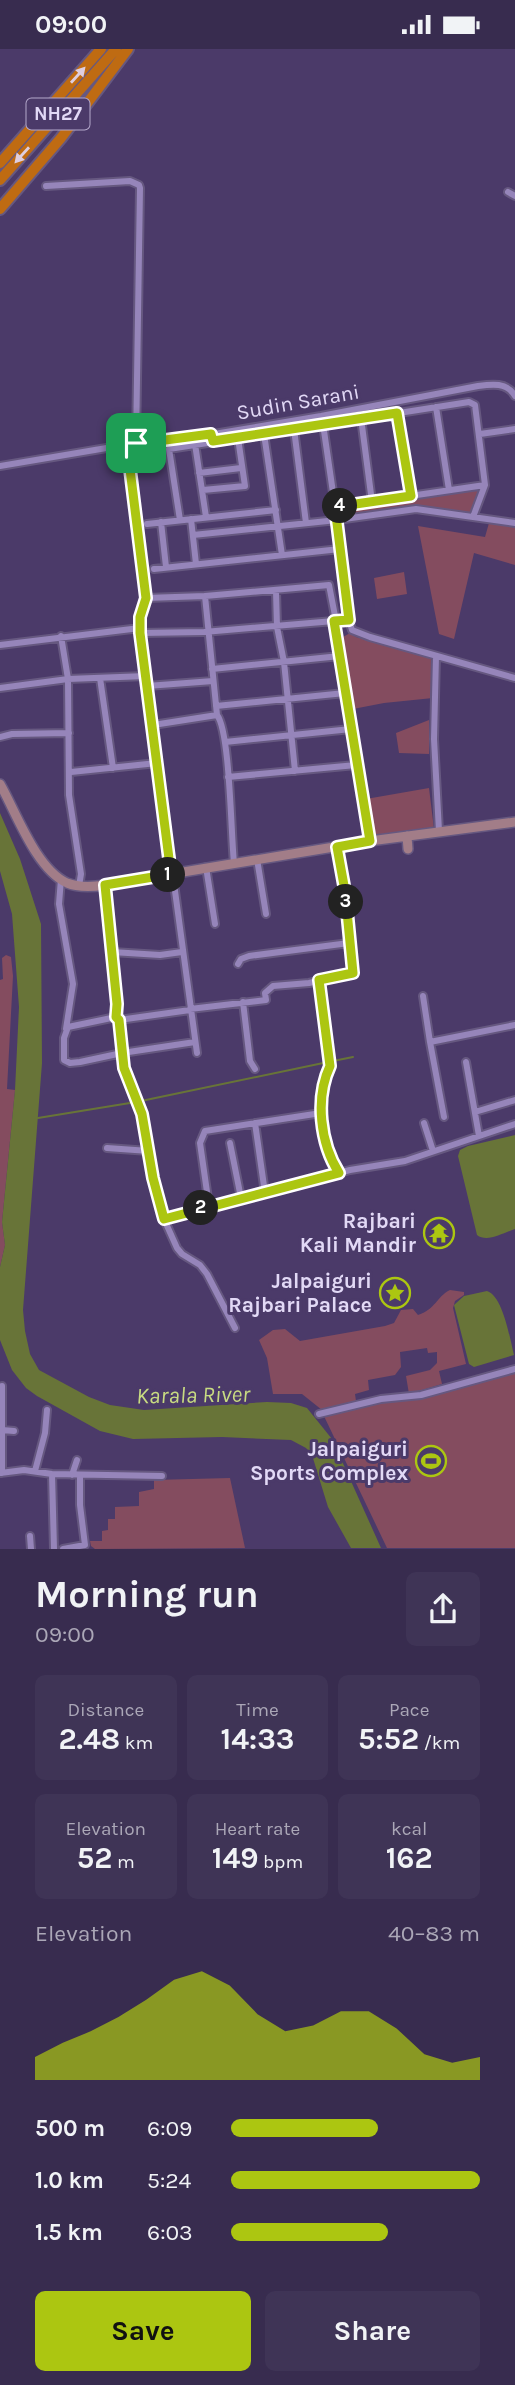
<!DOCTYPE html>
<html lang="en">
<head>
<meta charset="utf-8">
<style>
	body { margin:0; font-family:Karla,sans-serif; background:#3f3456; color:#f1f3f6; height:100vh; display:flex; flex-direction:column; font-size:26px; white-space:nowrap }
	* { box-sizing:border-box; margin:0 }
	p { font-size:23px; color:#aba7b7 }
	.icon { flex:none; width:38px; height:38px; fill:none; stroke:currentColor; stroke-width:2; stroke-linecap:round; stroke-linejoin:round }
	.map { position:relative; height:1500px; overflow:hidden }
	.details { display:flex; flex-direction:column; background:#382c4f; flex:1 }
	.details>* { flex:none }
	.pin { position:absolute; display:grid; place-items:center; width:60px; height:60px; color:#fff; margin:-30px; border-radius:14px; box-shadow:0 4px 10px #0006 }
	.km { position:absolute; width:35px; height:35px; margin:-18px; border-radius:50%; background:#222; color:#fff; font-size:19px; line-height:35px; text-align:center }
	.round { display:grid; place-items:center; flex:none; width:74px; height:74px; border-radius:10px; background:#3f3456 }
	.summary { display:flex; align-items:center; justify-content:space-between; height:119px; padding:0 35px }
	h1 { font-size:38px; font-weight:700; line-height:52px }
	.metrics { display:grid; grid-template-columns:repeat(3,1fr); gap:10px; height:119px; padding:7px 35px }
	.metrics div { display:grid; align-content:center; border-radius:10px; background:#3f3456; text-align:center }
	.metrics b { font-size:30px; font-weight:700 }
	.metrics small { font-size:19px; font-weight:400 }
	.metrics p { font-size:19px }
	.chart { height:196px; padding:14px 35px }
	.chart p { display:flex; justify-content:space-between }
	.chart svg { width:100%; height:126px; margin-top:7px; fill:#acc611; opacity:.7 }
	.button { display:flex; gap:14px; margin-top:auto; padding:14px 35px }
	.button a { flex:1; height:80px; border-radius:10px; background:#acc611; color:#111; font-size:28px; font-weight:700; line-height:80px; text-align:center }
	.button a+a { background:#3f3456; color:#f1f3f6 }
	ul { padding:0 35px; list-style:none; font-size:23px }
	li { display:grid; grid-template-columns:112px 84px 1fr; align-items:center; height:52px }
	li i { height:18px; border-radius:9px; background:#acc611 }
	.status { display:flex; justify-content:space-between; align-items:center; height:49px; padding:0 35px; background:#382c4f; direction:ltr }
	.status svg { height:19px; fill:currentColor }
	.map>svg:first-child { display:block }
	.green { fill:#844c5f }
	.water { fill:#687438 }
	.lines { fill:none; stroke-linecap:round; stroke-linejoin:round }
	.stream { stroke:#687438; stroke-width:2 }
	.street-casing { stroke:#665880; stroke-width:10 }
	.secondary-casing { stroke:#665880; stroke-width:12 }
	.highway-casing { stroke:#665880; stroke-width:14 }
	.street { stroke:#9685ba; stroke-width:6 }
	.secondary { stroke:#a27d88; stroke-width:9 }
	.highway { stroke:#bf6b12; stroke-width:10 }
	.oneway { fill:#decedf }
	.route-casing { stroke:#fff; stroke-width:14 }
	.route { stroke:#acc611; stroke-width:9 }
	.labels { text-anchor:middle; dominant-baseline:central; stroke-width:6; stroke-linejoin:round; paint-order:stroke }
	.shield { fill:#4b3a69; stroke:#b5a9cc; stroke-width:2 }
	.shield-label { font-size:19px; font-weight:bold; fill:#e2d9f6 }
	.street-label { font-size:21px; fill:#e2d9f6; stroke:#4b3a69 }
	.poi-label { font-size:21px; font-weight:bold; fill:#e2d9f6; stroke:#4b3a69; text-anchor:end }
	.water-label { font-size:23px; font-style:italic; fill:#c8db82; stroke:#4b3a69 }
</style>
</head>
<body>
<div class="status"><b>09:00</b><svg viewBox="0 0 49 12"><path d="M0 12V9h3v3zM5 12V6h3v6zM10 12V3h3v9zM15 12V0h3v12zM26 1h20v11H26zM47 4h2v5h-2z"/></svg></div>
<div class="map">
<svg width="515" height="1500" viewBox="0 0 515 1500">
	<rect width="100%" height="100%" fill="#4b3a69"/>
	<path class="green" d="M485 436 473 468 416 460 337 471 335 458Z
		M489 474 515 478V516L474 504 454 590 439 585 418 477 485 488Z
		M404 523 407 545 377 550 374 529Z
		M350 584 356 588 430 608 432 611 433 649 384 654 353 660 343 588Z
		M429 671V705L399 704 396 684Z
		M429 739 434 780 372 790 366 750Z
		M6 906 11 908 13 927 7 1040 15 1041 2 1173 5 1196 0 1218V931L3 930 2 909Z
		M450 1241 464 1243V1246L455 1252 453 1259 466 1315 439 1322 442 1335 409 1345 406 1327 430 1321 437 1314V1303L428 1304 427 1299 400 1303 401 1318 395 1326 368 1331 369 1341 355 1345 356 1352 322 1361 302 1345H273L267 1309 259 1291 273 1281 285 1280 300 1292 385 1277 394 1274 401 1261 413 1260 418 1266C436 1260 436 1248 450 1241Z
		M515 1321V1499H387L323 1365Z
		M230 1429 245 1499 95 1500 91 1497 90 1492H102V1482L108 1481V1470H115V1458L139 1457V1443L154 1440V1431Z"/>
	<path class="water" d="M0 764 20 810 41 875 42 1014 23 1261 25 1282 30 1305 39 1321 89 1348 110 1356 144 1361 267 1353 291 1354 307 1359 332 1390 381 1499H351L328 1458 312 1406 306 1399 291 1391 222 1388 133 1390 100 1382 37 1347 26 1339 12 1321 0 1291V1218L5 1196 2 1173 15 1041 19 958 12 865 0 822Z
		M515 1086V1180C503 1184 487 1194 477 1186L458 1107 460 1101 468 1097Z
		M487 1242C503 1247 510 1290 514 1306L474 1318 469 1315 454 1256 464 1247Z"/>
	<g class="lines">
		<path class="stream" d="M333 1012 353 1008
			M141 1052 328 1013
			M38 1069 136 1053"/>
		<g class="street-casing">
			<path id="street" d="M46 137 130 132 139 136 140 139 136 394
				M508 143 515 147
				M436 358 449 441
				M397 364 411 447
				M361 369 372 453
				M323 375 337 471 349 571 352 581 370 588 515 629
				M294 380 306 474
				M264 385 282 506
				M480 385 515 380
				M195 395 206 468
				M127 396 146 549 140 568V584L197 1004
				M0 417 136 394 214 385 321 367 478 337C492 335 507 333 515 347
				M199 424 241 419
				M203 441 245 437 238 389
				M335 458 485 436
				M191 470 196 515
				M180 471 169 400 469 353 475 356 485 436 473 468
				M161 473 166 518
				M147 475 276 461
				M193 486 337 471 416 460 515 474
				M154 520 340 500
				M276 542 277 578 284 613 295 722
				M205 547 217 666C230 682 231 786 234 814
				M146 549 205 547 329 536 336 572H334L370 792
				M140 584 204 583 334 572
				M61 587 68 630 69 746 81 825 79 837
				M0 596 140 579
				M436 607 434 690 439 782
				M212 620 340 607
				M100 629 113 719
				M147 637 213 632
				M0 639 68 630 146 627
				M216 657 345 644
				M153 676 217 666
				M0 688 12 685 69 684
				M225 693 351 680
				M71 723 157 714
				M228 728 356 716
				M257 810 266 865
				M206 818 215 875
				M61 830 59 855 73 935 66 980
				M105 836 117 955 116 968 119 971 124 1019 142 1064 153 1129 164 1170 177 1199 182 1205 200 1216 207 1225 235 1279
				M112 903 160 906 182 903
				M238 915 241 910 249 907 349 894
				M319 931 330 1017C314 1049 320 1095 339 1124
				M423 947 430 993
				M243 953 250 1012 255 1020
				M190 960 266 951 265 944 273 937 309 934 353 924 345 842 337 798
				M116 968 68 978 64 989V1011L70 1014 80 1013 122 1004 195 993
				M119 971 190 961
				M466 1013 479 1087
				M475 1063 515 1051
				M444 1068 430 993 515 976
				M255 1074 265 1144
				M424 1074 433 1102
				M230 1094 241 1149
				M107 1099 149 1102
				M209 1157 200 1094 205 1082 321 1064
				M164 1170 350 1121 405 1112 515 1075
				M2 1337V1424
				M319 1365 381 1350 421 1346 515 1320
				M2 1381 14 1382
				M35 1422 45 1384 47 1361
				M0 1424 24 1421 52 1425 162 1427
				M52 1425 54 1500
				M72 1426 77 1411
				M30 1487 31 1500
				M63 1500 85 1496 80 1456V1426"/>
		</g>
		<g class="secondary-casing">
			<path id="secondary" d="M0 735C16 763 36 820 67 834 79 839 92 838 105 836L370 792 515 773
				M407 787 408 800"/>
		</g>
		<g class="highway-casing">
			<path id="highway" d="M0 114 101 0
				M0 131 116 0
				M0 160 61 89 128 0"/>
		</g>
		<use href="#street" class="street"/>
		<use href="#secondary" class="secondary"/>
		<use href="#highway" class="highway"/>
	</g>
	<defs><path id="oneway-solid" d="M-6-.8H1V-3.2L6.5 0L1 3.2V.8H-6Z" transform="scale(1.75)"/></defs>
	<g class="oneway">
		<use href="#oneway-solid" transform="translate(78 26) rotate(-48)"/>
		<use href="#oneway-solid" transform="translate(22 106) rotate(132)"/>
	</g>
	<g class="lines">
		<g class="route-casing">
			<path id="route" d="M397 364 411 447 335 458 349 571 334 572 370 792 337 798 345 842 353 924 319 931 330 1017C315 1049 320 1094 339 1124L164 1170 153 1129 142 1065 124 1019 119 971 116 968 117 955 105 836 171 825 140 584V568L146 549 127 396 211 385 213 392Z"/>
		</g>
		<use href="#route" class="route"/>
	</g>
	<defs>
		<g id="temple-ring" transform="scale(1.575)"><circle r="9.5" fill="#4b3a69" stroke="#acc611" stroke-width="1.5"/><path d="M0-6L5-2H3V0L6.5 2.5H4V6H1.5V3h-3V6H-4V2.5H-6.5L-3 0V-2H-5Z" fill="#acc611"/></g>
		<g id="sight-ring" transform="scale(1.575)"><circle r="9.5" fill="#4b3a69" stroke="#acc611" stroke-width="1.5"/><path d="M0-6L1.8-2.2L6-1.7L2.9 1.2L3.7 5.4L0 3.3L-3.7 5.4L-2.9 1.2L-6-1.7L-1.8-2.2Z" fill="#acc611"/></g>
		<g id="stadium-ring" transform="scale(1.575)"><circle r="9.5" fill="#4b3a69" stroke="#acc611" stroke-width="1.5"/><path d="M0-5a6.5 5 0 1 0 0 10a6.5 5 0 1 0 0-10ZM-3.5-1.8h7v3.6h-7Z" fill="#acc611"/></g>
	</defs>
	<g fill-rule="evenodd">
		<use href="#temple-ring" x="439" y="1184"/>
		<use href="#sight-ring" x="395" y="1244"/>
		<use href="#stadium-ring" x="431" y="1412"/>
	</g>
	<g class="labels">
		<rect class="shield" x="26.5" y="49.5" width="63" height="31" rx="5"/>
		<g class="shield-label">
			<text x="58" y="65">NH27</text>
		</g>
		<g class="street-label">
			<text transform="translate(298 353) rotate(-10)">Sudin Sarani</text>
		</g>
		<g class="poi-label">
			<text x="416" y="1172">Rajbari<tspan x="416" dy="24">Kali Mandir</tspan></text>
			<text x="372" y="1232">Jalpaiguri<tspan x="372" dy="24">Rajbari Palace</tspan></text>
			<text x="408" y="1400">Jalpaiguri<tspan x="408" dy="24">Sports Complex</tspan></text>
		</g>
		<g class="water-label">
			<text transform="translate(193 1346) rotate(-1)">Karala River</text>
		</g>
	</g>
</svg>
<div class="pin" style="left:136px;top:394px;background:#1e9e55"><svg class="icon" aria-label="arrive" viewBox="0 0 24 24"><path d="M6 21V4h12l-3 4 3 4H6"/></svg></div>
<b class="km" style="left:168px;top:826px">1</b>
<b class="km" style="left:201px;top:1159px">2</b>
<b class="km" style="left:346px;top:853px">3</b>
<b class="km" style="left:340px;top:457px">4</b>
</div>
<section class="details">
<div class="summary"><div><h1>Morning run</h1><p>09:00</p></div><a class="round"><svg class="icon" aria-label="share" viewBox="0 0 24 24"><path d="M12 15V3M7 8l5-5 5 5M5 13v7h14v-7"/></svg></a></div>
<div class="metrics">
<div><p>Distance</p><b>2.48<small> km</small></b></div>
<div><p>Time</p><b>14:33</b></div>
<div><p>Pace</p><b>5:52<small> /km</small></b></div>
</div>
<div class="metrics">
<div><p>Elevation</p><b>52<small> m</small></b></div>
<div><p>Heart rate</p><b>149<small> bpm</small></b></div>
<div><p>kcal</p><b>162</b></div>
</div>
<div class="chart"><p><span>Elevation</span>40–83 m</p>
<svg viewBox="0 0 160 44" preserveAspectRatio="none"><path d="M0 44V36L10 31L20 27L30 22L40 16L50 9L60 6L70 11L80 21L90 27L100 25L110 20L120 20L130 26L140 35L150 38L160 36V44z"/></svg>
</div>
<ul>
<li><b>500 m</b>6:09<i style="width:59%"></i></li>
<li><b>1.0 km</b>5:24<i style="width:100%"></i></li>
<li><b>1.5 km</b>6:03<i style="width:63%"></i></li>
</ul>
<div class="button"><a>Save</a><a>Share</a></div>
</section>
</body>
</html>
